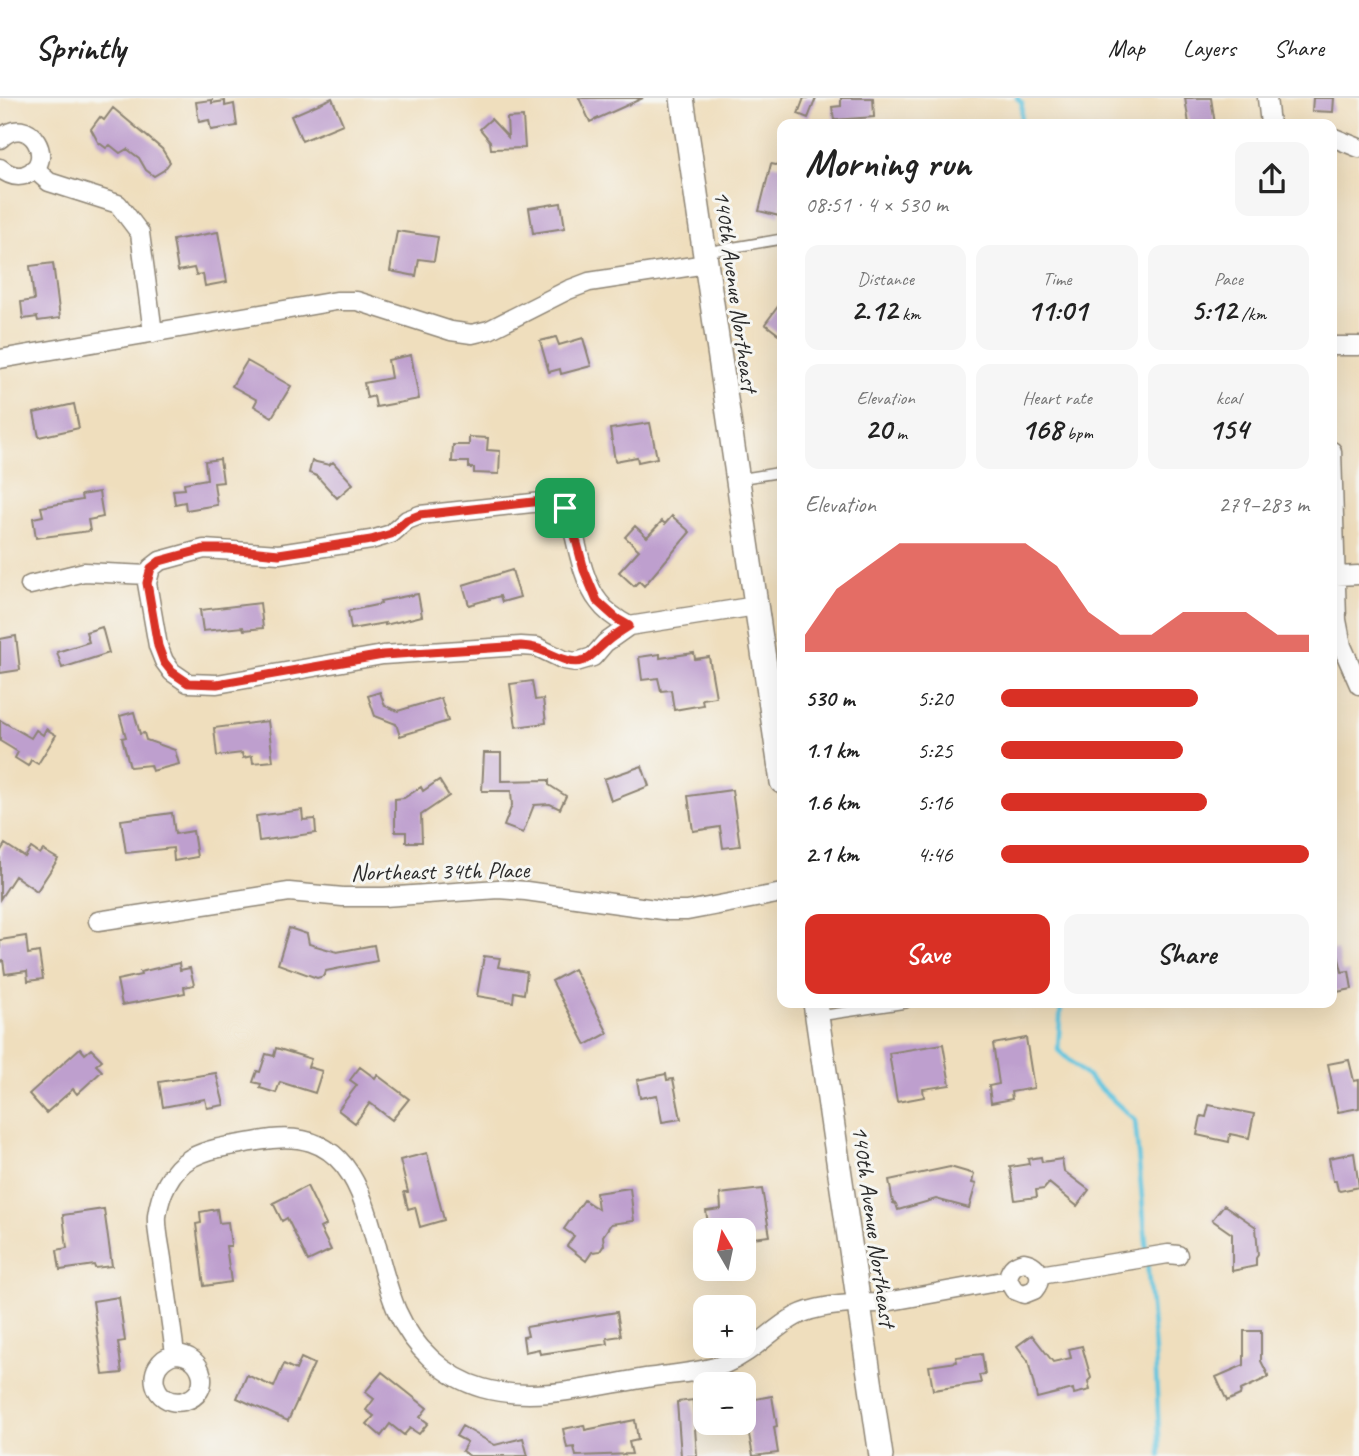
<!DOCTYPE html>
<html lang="en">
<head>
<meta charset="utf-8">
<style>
	body { margin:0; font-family:Caveat,sans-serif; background:#f6f6f6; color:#222; height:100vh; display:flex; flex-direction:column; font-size:26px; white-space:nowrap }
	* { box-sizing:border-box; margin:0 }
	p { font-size:23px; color:#767676 }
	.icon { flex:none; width:38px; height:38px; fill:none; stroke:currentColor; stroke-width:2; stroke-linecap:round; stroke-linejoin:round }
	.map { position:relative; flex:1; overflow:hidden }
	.drawer { position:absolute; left:777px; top:21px; width:560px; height:889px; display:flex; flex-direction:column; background:#fff; border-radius:14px; box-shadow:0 7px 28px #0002 }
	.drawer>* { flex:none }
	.needle { width:46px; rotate:351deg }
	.controls { position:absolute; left:693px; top:1120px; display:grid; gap:14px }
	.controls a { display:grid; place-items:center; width:63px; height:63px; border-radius:14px; background:#fff; box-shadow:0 7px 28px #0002; font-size:35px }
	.pin { position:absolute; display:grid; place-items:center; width:60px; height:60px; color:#fff; margin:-30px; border-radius:14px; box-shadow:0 4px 10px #0006 }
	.round { display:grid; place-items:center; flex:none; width:74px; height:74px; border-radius:14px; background:#f6f6f6 }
	.summary { display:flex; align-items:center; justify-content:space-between; height:119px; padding:0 28px }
	h1 { font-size:38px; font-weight:800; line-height:52px }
	.figures { display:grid; grid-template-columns:repeat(3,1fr); gap:10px; height:119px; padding:7px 28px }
	.figures div { display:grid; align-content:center; border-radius:14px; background:#f6f6f6; text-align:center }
	.figures b { font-size:30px; font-weight:800 }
	.figures small { font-size:19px; font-weight:400 }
	.figures p { font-size:19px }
	.chart { height:196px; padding:14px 28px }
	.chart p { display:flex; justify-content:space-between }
	.chart svg { width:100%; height:126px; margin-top:7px; fill:#d93025; opacity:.7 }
	.cta { display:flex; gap:14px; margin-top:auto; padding:14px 28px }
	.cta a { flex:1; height:80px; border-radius:14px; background:#d93025; color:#fff; font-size:28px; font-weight:800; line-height:80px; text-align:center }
	.cta a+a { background:#f6f6f6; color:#222 }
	ul { padding:0 28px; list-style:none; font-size:23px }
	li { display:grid; grid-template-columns:112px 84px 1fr; align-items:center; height:52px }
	li i { height:18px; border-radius:9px; background:#d93025 }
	header { display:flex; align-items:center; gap:42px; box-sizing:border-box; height:98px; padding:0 35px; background:#fff; border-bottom:2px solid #e0e0e0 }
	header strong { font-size:33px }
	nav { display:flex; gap:38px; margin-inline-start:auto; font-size:24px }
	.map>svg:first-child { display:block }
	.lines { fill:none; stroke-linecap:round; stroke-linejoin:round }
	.stream { stroke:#61c5df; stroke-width:4.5 }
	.building { fill:#be9fce }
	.service-casing { stroke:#8d8474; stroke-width:12 }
	.minor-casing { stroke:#8d8474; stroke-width:21 }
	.tertiary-casing { stroke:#8d8474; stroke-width:26 }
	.service { stroke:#fff; stroke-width:9 }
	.minor { stroke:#fff; stroke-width:18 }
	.tertiary { stroke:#fff; stroke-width:23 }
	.route-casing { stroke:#fff; stroke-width:14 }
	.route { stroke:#d93025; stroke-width:9 }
	.labels { text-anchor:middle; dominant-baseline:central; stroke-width:6; stroke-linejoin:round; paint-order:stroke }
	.street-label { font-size:24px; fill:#2b2b2b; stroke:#f6f6f2 }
</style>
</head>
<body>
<header>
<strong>Sprintly</strong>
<nav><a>Map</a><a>Layers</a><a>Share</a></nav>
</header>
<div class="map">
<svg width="1359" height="1358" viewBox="0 0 1359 1358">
	<rect width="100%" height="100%" fill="#f6f6f2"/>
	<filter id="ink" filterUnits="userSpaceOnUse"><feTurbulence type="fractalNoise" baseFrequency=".0143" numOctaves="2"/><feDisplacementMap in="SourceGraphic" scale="14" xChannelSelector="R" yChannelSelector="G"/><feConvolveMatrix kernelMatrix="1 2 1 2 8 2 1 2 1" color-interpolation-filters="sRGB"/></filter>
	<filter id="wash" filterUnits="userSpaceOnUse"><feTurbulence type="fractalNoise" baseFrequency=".00686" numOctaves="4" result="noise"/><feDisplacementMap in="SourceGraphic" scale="28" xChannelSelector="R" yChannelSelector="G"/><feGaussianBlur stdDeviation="1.57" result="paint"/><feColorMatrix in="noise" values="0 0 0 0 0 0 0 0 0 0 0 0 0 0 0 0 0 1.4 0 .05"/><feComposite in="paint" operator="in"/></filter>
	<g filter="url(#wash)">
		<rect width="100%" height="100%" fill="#efdebd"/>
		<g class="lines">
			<path class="stream" d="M1017 0 1022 5 1021 26
				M1061 905 1058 952 1135 1022 1147 1155
				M1147 1163 1155 1254 1160 1358"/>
		</g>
		<g id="blocks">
			<path class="building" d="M332 0 343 26 302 43 291 18Z
				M579 0H643L590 24Z
				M804 0H816L808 20 798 16Z
				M841 0H873L874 19 834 22 832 9 841 8Z
				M1185 0H1211L1215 26H1189Z
				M1313 0H1334L1333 14 1312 13Z
				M212 2V5L225 3V8L234 6 237 28 211 32 209 22 199 24 196 4Z
				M113 10 162 51 170 64 164 72 154 78 146 72 139 60 127 51 120 55 110 47 106 50 98 44 91 31 100 19 104 22Z
				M523 19 525 50 491 51 490 43 480 31 491 21 508 39 507 20Z
				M771 66 782 68V104L779 118 759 113Z
				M561 105 565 130 533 135 529 110Z
				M397 133 438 139 434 163 419 161 416 178 390 173Z
				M218 134 227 184 205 188 203 176 196 177 194 170 178 173 173 142Z
				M53 165 60 220 38 223 37 219 23 221 21 204 34 202 30 168Z
				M782 203V239L765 226Z
				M556 239 559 247 583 240 591 268 561 276 560 271 549 274 540 243Z
				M411 257 419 301 376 309 374 298 367 300 364 285 391 280 388 262Z
				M247 263 291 288 272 319 254 308 257 302 232 288Z
				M74 306 79 330 39 339 34 315Z
				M650 325 657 360 638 364 637 359 615 363 610 331Z
				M469 339 488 340 487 352 500 353 499 376 474 375V370H469V364H452L453 347H469Z
				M220 361 223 384 214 385 217 407 186 412 185 404 175 406 173 392 185 391 184 385 207 381 205 363Z
				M312 363 329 367 333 364 353 386 337 400 317 378 309 375Z
				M99 394 103 419 88 422 90 433 36 440 33 420 43 418 41 409 82 402 81 397Z
				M672 418 690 434 644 488 639 483 634 488 619 474 639 452 625 439 635 428 647 439 662 423 665 426Z
				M512 472 520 499 502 504 500 498 469 507 463 487Z
				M418 496 422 518 385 527V525L351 531 348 513 381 506 380 503Z
				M260 505 263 530 244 532 243 529 203 533 200 512Z
				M102 529 109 555 62 570 57 554 89 544 86 534Z
				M16 538 20 572 0 575V541Z
				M694 555 695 561 709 559 716 599 702 601 703 607 674 612 671 592 661 593 658 580 642 582 639 559 660 556V560Z
				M532 583 535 602 543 601 546 625 516 629 510 586Z
				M380 594 385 608 398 613 441 600 448 623 400 638 396 626 375 618 368 598Z
				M134 614 140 636 144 635 146 642 175 652 179 666 152 673 150 667 130 669 122 640 126 639 120 618Z
				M0 622 31 640 36 632 43 637 46 631 56 637 38 666 31 662 28 668 15 660 18 654 0 643Z
				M268 623 273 663 253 665 252 658 243 660 242 655 217 658 214 630Z
				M484 655H501V683L549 682V687L566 698 560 711 550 706 534 707 523 735 504 728 512 707 511 693H482Z
				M642 668 649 688 611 703 604 681Z
				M439 682 449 698 421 717 422 744H406V734H395V701L404 700 421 689 423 693Z
				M732 692 740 748 723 750 720 729 693 733 688 698Z
				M302 712 303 722 315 721 316 735 259 743 256 718Z
				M172 715 175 736 193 733 197 759 174 763 173 750 126 755 121 722Z
				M5 746 25 759 31 750 40 756 43 752 58 761 37 793 15 778 0 801V754Z
				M289 830 307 836 309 846 337 854 374 847 377 863 326 873 324 878 317 880 278 866Z
				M26 838 28 856 39 854 43 881 28 883 27 873 5 876 3 862 0 863V842Z
				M1337 852 1342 874 1349 873 1352 891 1332 895V853Z
				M484 858 500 860 498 869 527 874 524 896 514 894 513 904 477 898Z
				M179 865 180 872 190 870 194 887 184 889 185 895 122 907 117 882 141 877 140 874Z
				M574 871 608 935 586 947 552 883Z
				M1026 940 1034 990 1011 994 1012 1001 991 1005 989 988 999 986 993 946Z
				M943 946 950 987 923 991 924 999 897 1004 889 955Z
				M80 950 85 956 91 951 102 962 96 967 102 973 77 996 73 991 46 1015 29 996Z
				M276 950 311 961 308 969 322 973 315 995 280 984 276 995 260 990 261 986 253 984 257 973 260 974 266 956 274 958Z
				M1349 962 1354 983 1359 982V1010L1338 1014 1328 966Z
				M360 969 375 980 377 977 409 1001 392 1022 370 1005 355 1025 338 1012 357 987 350 982Z
				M216 975 224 1007 207 1010 205 1001 163 1009 159 984Z
				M666 976 667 982 673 981 681 1021 662 1024 657 997 640 1000 637 982Z
				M1209 1007 1254 1016 1249 1040 1230 1036 1229 1044 1197 1037 1201 1018 1206 1019Z
				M427 1055 444 1122 420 1129 415 1109 408 1111 404 1094H408L400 1062Z
				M1354 1055 1359 1089 1340 1093 1338 1092 1336 1083H1333L1329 1060Z
				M1041 1059 1042 1064 1062 1061 1064 1073 1089 1092 1077 1108 1049 1085 1044 1091 1036 1092 1037 1099 1015 1102 1010 1069 1029 1066 1028 1061Z
				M950 1069 974 1076 972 1085 976 1086 969 1110 936 1101 898 1112 896 1106 893 1105 889 1082Z
				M307 1088 326 1127 320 1130 331 1152 308 1163 287 1120 282 1123 273 1105Z
				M630 1090 634 1123 611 1126 603 1138 604 1147 600 1153 592 1154 586 1163 567 1148 574 1138 564 1131 584 1102 598 1111 596 1095Z
				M762 1091 770 1138 744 1141V1132H721V1129L709 1131 706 1113 721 1111 720 1096Z
				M1224 1107 1256 1129 1258 1157 1256 1160V1168L1232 1173V1136L1212 1122Z
				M104 1111 112 1168 95 1170 94 1167 60 1172 57 1152 67 1150 63 1117Z
				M217 1111 219 1125 228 1124 231 1148H226L231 1184 204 1188 196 1126 201 1125 200 1114Z
				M119 1199 125 1243 118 1244 122 1275 103 1277 93 1203Z
				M617 1214 621 1238 607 1240 608 1246 540 1256 539 1251 525 1254 523 1239 528 1238 526 1229Z
				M1244 1233H1261V1263L1269 1279 1241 1292 1240 1297 1227 1303 1216 1279 1244 1267Z
				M1032 1237 1053 1264 1071 1260 1069 1251 1082 1248 1091 1280 1088 1283 1090 1292 1074 1296 1073 1291 1037 1300 1028 1263 1017 1248Z
				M982 1256 985 1276 979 1277 981 1285 933 1292 929 1268 957 1264 956 1259Z
				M301 1260 314 1266 288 1323 237 1300 247 1277 274 1289 284 1266 296 1272Z
				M382 1274 427 1310 420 1319 428 1325 419 1336 410 1330 404 1337 390 1326 381 1338 367 1326 374 1318 366 1312 374 1301 365 1294Z
				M772 1298 777 1328 774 1329 778 1355 753 1358 747 1326 744 1327V1303Z
				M693 1302 697 1358H681L677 1304Z
				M635 1322 638 1342 629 1344 632 1356 576 1358 574 1349 567 1350 563 1331 584 1327 585 1332Z
				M462 1328 495 1347 523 1340 528 1358H470L462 1353 467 1344 456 1338Z"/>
		</g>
	</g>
	<g filter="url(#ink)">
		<use href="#blocks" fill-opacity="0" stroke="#8d8474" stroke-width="2"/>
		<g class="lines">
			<g class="service-casing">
				<path id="service" d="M706 154 782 141
					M739 381 782 374
					M819 918 906 905"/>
			</g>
			<g class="minor-casing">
				<path id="minor" d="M1267 0 1270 26
					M1332 39 1359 50
					M0 41C29 12 59 65 25 77 15 80 7 76 0 70
					M34 71 49 84 118 106 140 135 153 235
					M1332 248H1359
					M0 261 336 203H357L451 233 472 236 489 232 568 192 589 184 706 166
					M1332 353 1337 522 1342 548 1359 587
					M1336 478 1359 477
					M30 487 84 474 148 477
					M629 528C618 522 606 514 599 504 582 483 576 441 569 415L565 410 551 403 420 417 407 422 391 436 371 442 279 456 204 451 160 463 151 470 147 485 158 548 164 563 172 574 188 585 217 586 383 557 521 548 537 549 564 562 576 564 593 559 605 545 629 528 756 508
					M98 823 289 794 343 799H384L498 791 526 793 669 813H687L782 795
					M1040 1177 1168 1156 1178 1157
					M175 1256C205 1256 213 1296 184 1303 153 1310 141 1266 175 1256 171 1224 166 1192 162 1161 160 1147 156 1131 157 1118 160 1096 170 1072 191 1060 211 1049 236 1047 258 1043 373 1020 365 1140 397 1213 413 1249 444 1279 482 1290 534 1305 594 1288 646 1280 672 1276 700 1275 725 1266 754 1254 770 1232 796 1218 817 1207 856 1205 880 1205L1008 1182C1009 1171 1014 1166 1024 1164 1039 1167 1044 1180 1034 1192L1024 1196 1014 1192 1008 1182"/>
			</g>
			<g class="tertiary-casing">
				<path id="tertiary" d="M682 0 782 684
					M815 905 881 1358"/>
			</g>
			<use href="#service" class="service"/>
			<use href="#minor" class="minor"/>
			<use href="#tertiary" class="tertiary"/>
		</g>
	</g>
	<g class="lines" filter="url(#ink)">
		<g class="route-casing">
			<path id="route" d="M542 403 558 406 569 415 584 472 597 503 617 521 629 528C621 533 613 538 606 544 592 556 585 570 563 561 546 555 541 549 521 548L383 557 217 586 188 585 172 574 164 564 158 548 147 485 151 470 160 463 204 451H228L279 456 371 442 391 436 407 422 420 417Z"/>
		</g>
		<use href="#route" class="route"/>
	</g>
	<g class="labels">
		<g class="street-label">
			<text transform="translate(736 193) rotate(82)">140th Avenue Northeast</text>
			<text transform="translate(440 773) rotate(-1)">Northeast 34th Place</text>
			<text transform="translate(874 1128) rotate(82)">140th Avenue Northeast</text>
		</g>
	</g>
</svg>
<div class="controls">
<a><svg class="needle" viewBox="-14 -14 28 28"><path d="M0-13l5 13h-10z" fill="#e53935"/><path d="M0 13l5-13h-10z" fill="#767676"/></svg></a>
<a>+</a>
<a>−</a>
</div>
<div class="pin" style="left:565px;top:410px;background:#1e9e55"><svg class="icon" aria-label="arrive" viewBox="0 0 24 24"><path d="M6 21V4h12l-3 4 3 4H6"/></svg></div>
<section class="drawer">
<div class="summary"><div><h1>Morning run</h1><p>08:51 · 4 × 530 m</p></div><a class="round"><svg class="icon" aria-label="share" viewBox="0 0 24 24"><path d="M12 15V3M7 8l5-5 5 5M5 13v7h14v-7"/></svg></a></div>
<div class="figures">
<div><p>Distance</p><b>2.12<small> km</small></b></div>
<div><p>Time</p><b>11:01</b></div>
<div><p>Pace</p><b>5:12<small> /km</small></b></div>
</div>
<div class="figures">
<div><p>Elevation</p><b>20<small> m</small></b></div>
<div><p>Heart rate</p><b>168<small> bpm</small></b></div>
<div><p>kcal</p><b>154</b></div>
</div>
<div class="chart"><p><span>Elevation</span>279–283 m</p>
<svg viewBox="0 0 160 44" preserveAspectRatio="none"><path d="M0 44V38L10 22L20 14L30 6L40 6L50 6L60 6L70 6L80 14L90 30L100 38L110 38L120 30L130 30L140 30L150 38L160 38V44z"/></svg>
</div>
<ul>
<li><b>530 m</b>5:20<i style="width:64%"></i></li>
<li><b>1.1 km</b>5:25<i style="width:59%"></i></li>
<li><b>1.6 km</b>5:16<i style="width:67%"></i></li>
<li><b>2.1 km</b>4:46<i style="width:100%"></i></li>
</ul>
<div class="cta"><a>Save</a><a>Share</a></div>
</section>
</div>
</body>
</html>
